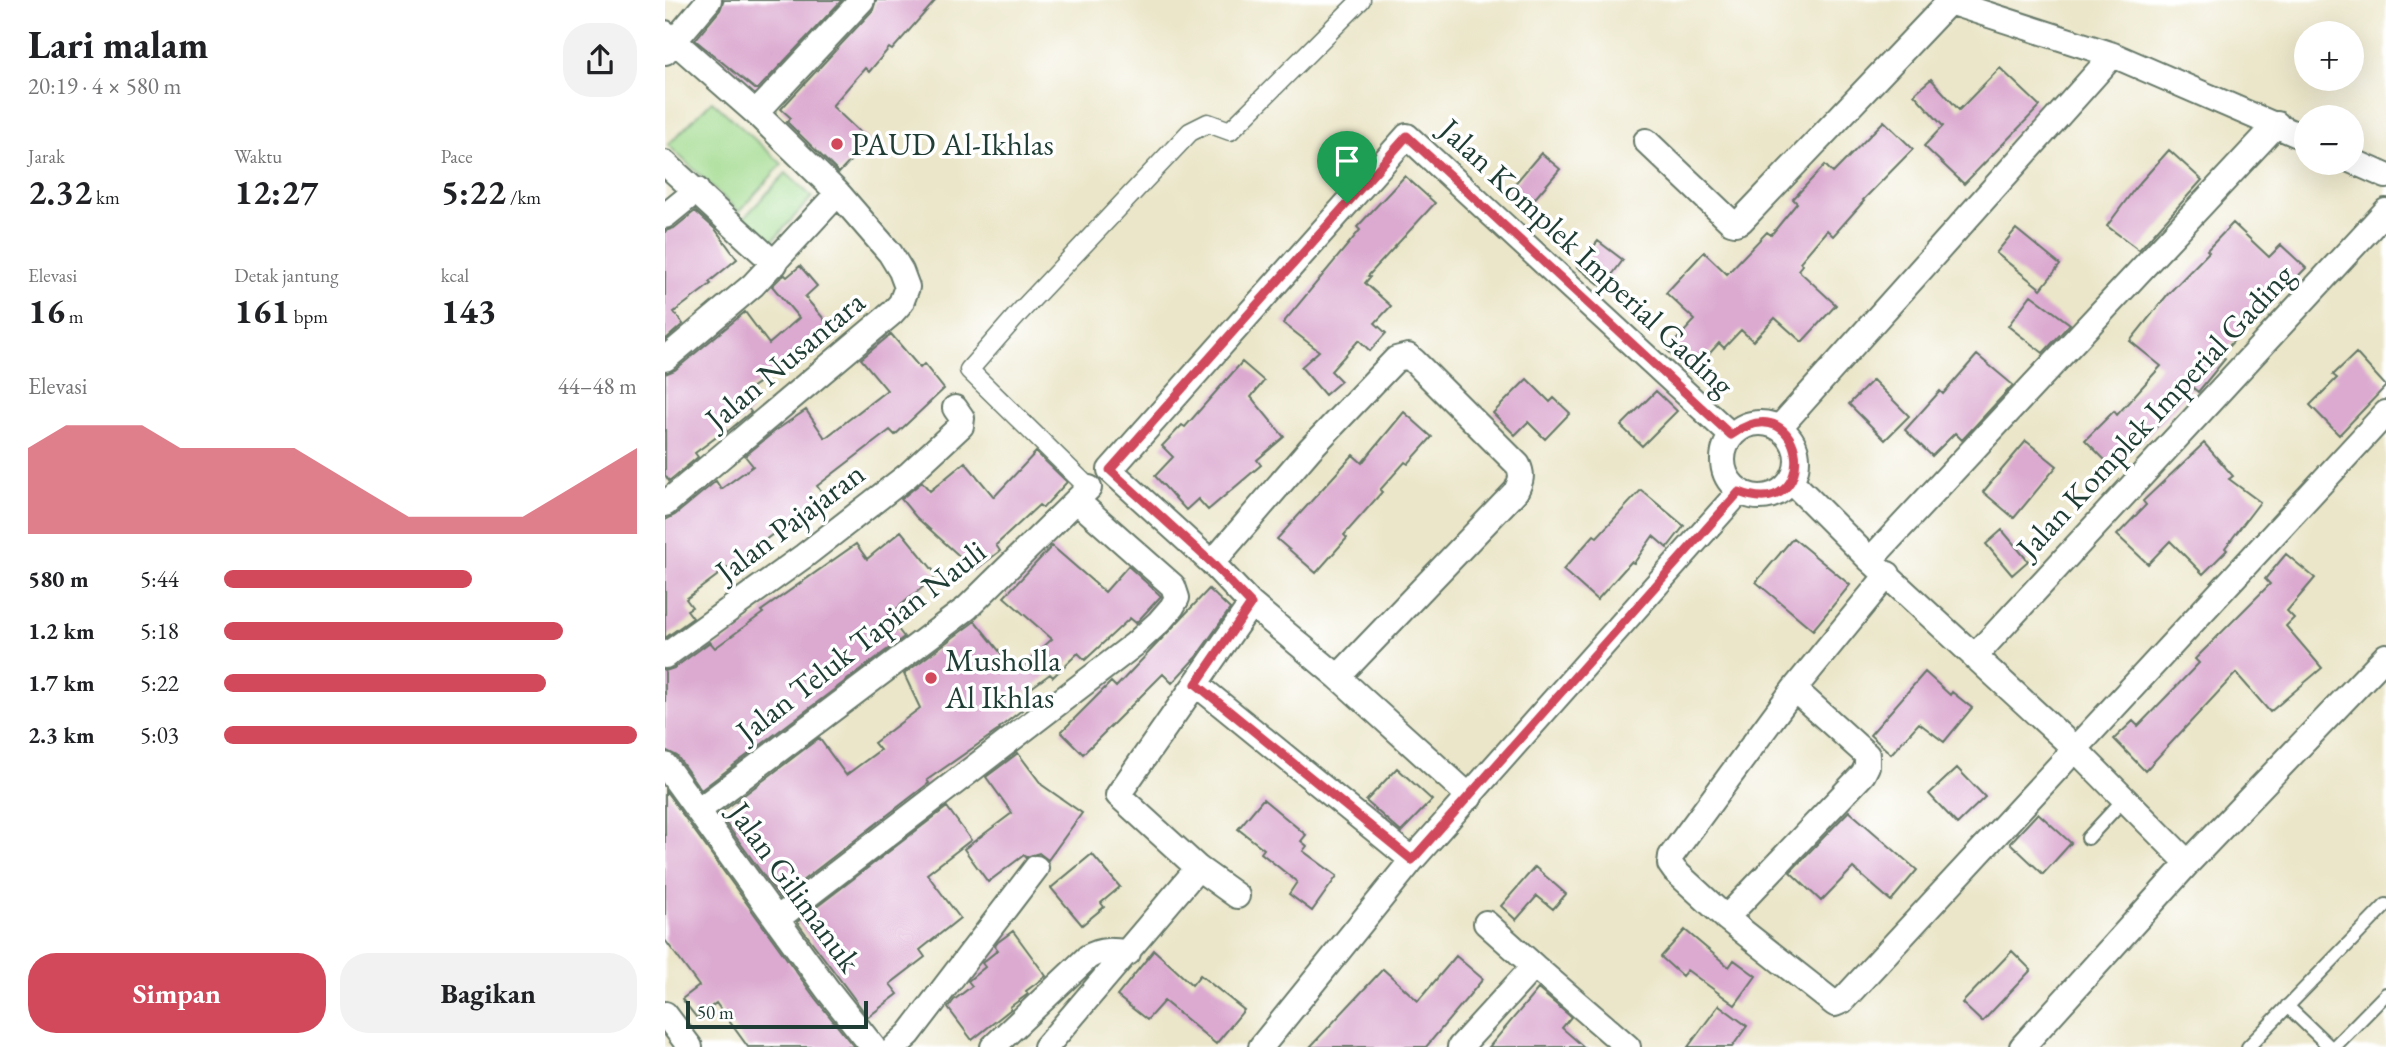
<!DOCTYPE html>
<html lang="id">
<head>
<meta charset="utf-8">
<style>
	body { margin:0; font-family:"EB Garamond",serif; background:#f2f2f2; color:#202124; height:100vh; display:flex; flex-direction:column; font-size:26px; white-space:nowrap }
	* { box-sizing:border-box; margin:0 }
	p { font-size:23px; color:#757577 }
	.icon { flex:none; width:38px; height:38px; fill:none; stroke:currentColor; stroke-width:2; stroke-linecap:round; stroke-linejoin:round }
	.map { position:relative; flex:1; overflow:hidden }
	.panel { display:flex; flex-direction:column; background:#fff; width:665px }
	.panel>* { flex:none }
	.fabs { position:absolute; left:1629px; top:21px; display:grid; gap:14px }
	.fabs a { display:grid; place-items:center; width:70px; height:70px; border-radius:50%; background:#fff; box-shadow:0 7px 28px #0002; font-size:35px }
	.scale { position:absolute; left:21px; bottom:18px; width:182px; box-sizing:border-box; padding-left:7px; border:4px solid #1f3d34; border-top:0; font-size:19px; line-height:24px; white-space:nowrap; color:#1f3d34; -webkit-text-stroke:5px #fff; paint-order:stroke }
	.pin { position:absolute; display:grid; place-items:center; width:60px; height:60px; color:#fff; margin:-72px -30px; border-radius:50% 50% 50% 0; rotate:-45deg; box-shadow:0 0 7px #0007 }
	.pin .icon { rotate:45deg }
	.round { display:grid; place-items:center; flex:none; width:74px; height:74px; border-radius:28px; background:#f2f2f2 }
	.summary { display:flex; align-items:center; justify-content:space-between; height:119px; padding:0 28px }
	h1 { font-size:38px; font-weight:700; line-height:52px }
	.figures { display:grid; grid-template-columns:repeat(3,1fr); gap:10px; height:119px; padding:7px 28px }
	.figures div { display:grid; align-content:center }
	.figures b { font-size:35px; font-weight:700 }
	.figures small { font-size:19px; font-weight:400 }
	.figures p { font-size:19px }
	.chart { height:196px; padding:14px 28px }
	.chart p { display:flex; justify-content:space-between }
	.chart svg { width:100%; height:126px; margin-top:7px; fill:#d1495b; opacity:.7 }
	.primary-button { display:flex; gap:14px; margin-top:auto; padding:14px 28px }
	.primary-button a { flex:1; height:80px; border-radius:28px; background:#d1495b; color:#fff; font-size:28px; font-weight:700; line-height:80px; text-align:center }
	.primary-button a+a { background:#f2f2f2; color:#202124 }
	ul { padding:0 28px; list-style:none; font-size:23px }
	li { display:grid; grid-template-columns:112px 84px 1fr; align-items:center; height:52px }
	li i { height:18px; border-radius:9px; background:#d1495b }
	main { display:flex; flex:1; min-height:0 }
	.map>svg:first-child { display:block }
	.green { fill:#a0da8d; stroke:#608c60; stroke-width:2 }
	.building { fill:#dcaad0 }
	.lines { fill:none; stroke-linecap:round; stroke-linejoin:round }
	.service-casing { stroke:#667868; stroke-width:16 }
	.pedestrian-casing { stroke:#667868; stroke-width:21 }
	.minor-casing { stroke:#667868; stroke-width:28 }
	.service { stroke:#fff; stroke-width:12 }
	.pedestrian { stroke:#fff; stroke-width:18 }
	.minor { stroke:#fff; stroke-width:24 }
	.route-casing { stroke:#fff; stroke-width:14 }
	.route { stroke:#d1495b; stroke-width:9 }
	.poi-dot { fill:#d1495b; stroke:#fff; stroke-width:2.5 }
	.labels { text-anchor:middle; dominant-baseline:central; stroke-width:7; stroke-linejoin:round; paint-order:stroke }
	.poi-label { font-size:32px; fill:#1f3d34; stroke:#fff; text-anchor:start }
	.street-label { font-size:32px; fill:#1f3d34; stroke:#fff }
</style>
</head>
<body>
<main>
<section class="panel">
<div class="summary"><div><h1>Lari malam</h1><p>20:19 · 4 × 580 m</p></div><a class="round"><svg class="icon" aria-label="share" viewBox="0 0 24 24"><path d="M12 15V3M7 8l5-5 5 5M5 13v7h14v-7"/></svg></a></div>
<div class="figures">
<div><p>Jarak</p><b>2.32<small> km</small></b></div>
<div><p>Waktu</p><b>12:27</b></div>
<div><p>Pace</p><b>5:22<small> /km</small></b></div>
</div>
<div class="figures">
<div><p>Elevasi</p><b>16<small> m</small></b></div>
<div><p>Detak jantung</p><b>161<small> bpm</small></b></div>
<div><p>kcal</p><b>143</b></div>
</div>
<div class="chart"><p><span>Elevasi</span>44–48 m</p>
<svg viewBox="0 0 160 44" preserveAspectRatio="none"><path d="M0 44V14L10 6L20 6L30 6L40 14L50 14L60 14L70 14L80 22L90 30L100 38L110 38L120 38L130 38L140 30L150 22L160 14V44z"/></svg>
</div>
<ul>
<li><b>580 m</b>5:44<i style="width:60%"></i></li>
<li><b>1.2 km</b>5:18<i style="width:82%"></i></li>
<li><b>1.7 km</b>5:22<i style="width:78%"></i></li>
<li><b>2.3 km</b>5:03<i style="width:100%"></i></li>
</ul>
<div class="primary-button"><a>Simpan</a><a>Bagikan</a></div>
</section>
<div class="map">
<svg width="1721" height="1047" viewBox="0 0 1721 1047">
	<rect width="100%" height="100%" fill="#fff"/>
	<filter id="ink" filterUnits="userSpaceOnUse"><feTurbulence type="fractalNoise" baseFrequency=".0143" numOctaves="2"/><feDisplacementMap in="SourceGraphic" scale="14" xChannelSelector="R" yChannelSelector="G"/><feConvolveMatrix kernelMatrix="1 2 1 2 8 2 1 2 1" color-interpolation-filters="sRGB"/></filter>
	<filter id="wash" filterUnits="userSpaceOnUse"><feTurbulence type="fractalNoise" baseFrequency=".00686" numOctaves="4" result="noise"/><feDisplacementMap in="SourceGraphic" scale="28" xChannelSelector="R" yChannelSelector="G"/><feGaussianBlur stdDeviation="1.57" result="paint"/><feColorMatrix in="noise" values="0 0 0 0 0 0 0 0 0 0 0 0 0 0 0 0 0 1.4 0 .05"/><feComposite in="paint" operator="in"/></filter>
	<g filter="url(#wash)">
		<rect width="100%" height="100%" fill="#ebe6c9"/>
		<path class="green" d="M47 101 117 164 74 212 3 145Z
			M121 173 147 197 101 248 75 222Z"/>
		<g id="blocks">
			<path class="building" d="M59 0H177L93 89H90L30 40 55 10Z
				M211 0H271L227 50 224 48 204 72 200 68 167 106 204 141 174 173 122 122 126 118 116 109 208 10Z
				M1335 68 1375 106 1299 184 1259 146 1278 126 1249 94 1266 79 1294 110Z
				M1219 121 1248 149 1198 200 1199 201 1168 236 1162 230 1135 262 1137 265 1133 270 1171 305 1137 342 1110 318 1088 341 1076 330 1059 348 1054 343 1027 373 1002 350 1030 320 1001 293 1039 252 1062 274 1102 232 1106 235 1132 203 1128 199 1160 165 1168 173Z
				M1504 150 1537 180 1474 250 1442 226 1471 187Z
				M876 153 895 169 861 209 842 193Z
				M740 176 770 203 703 276 705 277 700 283 726 306 710 323 721 333 705 351 694 340 666 371 676 381 660 395 636 367 654 351 618 323 695 230 692 227Z
				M30 211 50 229 72 259 44 282 46 284 9 312 18 324 0 340V231L9 228Z
				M1568 223 1604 257 1616 245 1641 268 1589 321 1587 320 1556 355 1560 359 1533 392 1527 387 1500 419 1448 468 1420 440 1449 411 1452 415 1496 366 1465 341 1503 294 1544 252 1542 250Z
				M1351 229 1395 265 1376 289 1331 253Z
				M933 241 958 260 938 287 912 267Z
				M135 266 152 286 140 297 165 326 120 365 74 396 86 412 62 432 61 430 30 453 33 457 4 481 0 475V374L10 370 80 312 104 344 134 318 107 286 115 278 120 275 122 277Z
				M1366 295 1405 324 1378 353 1343 326Z
				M226 334 255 368 259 364 279 389 230 435 225 430 152 486 159 496 21 599 27 607 22 610 28 618 0 638V520L10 515 51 481 56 489 88 466 80 456 110 431 141 410 160 438 222 390 196 359Z
				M1691 353 1721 386 1674 435 1645 405 1672 378 1668 375Z
				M1312 355 1348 385 1297 440 1290 433 1267 456 1240 430 1275 391 1278 394Z
				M577 362 599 381 586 397 619 437 592 460 596 465 543 510 533 499 521 510 490 476 508 457 497 446 517 425 520 427Z
				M862 379 885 402 889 398 905 413 880 439 863 422 850 435 828 413Z
				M1208 380 1244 416 1220 440 1184 404Z
				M991 391 1012 411 977 446 956 426Z
				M739 412 767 437 743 464 740 462 715 490 717 492 679 535 682 538 651 573 612 539 688 455 697 463Z
				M1361 441 1392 466 1349 518 1318 492Z
				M1539 443 1568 476 1564 479 1595 502 1560 548 1562 550 1538 574 1505 541 1483 564 1452 535 1481 505 1478 501Z
				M371 452 402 482 378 508 374 505 331 545 335 551 310 570 251 517 236 499 257 482 265 491 300 462 329 497Z
				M976 490 1019 526 1002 548 988 536 969 563 966 562 932 600 898 570 929 535 932 537Z
				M1337 530 1363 561 1347 575 1321 544Z
				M236 531 272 575 223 616 239 637 36 790 12 756 0 750V671L9 668 45 642 50 648 98 613 96 611 191 544 202 559Z
				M1128 538 1185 585 1148 630 1091 582Z
				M387 546 440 592 463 566 496 596 471 623 465 618 420 660 413 653 388 677 385 674 350 700 357 710 334 728 335 729 262 780 264 783 115 898 54 814 154 738 181 775 215 750 209 743 255 708 239 674 310 621 351 672 387 639 339 597Z
				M1621 554 1650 578 1622 611 1629 618 1621 626 1657 668 1605 712 1571 673 1480 771 1449 739 1468 721 1473 726 1534 663 1530 659 1605 584 1600 579Z
				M544 589 565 609 531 657 507 683 498 674 418 754 396 732 446 682 451 687Z
				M1260 672 1285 695 1287 692 1307 708 1279 742 1254 723 1226 754 1205 735Z
				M353 753 377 785 417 813 383 860 374 853 361 857 359 855 323 882 299 849 347 813 321 777Z
				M732 768 767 800 736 832 701 801Z
				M1292 768 1320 797 1292 824 1264 794Z
				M0 790 150 998 189 1047H83L51 1003 32 1018 17 999 34 986 0 940Z
				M598 799 641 835 636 841 642 846 638 851 672 876 647 911 624 894 632 882 596 853 599 849 573 829Z
				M282 807 306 840 262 874 295 918 255 950 260 957 225 984 233 994 203 1017 132 922Z
				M1184 811 1252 870 1226 901 1188 868 1156 901 1125 872Z
				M1373 813 1406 843 1378 874 1345 843Z
				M427 854 455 887 436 903 439 907 417 925 386 888Z
				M870 867 901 894 888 909 872 896 851 920 836 906Z
				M1020 930 1064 967 1069 960 1091 976 1070 1005 1022 970 1017 976 996 957Z
				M348 931 381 976 361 991 363 994 345 1007 346 1009 307 1040 283 1008 289 1000 307 986 303 981 320 967 317 963 333 950 330 946 333 942Z
				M489 950 527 985 535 975 579 1010 551 1044 499 1001 482 1020 452 996Z
				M1347 951 1366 970 1317 1022 1297 1003Z
				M791 956 818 979 761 1047H645L718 969 753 1001Z
				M873 989 906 1017 897 1028 919 1047H824Z
				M1054 1005 1082 1026 1067 1047H1023Z"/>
		</g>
	</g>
	<g filter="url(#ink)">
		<use href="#blocks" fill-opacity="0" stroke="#667868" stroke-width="2"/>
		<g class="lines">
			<g class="service-casing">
				<path id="service" d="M1423 838 1459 799
					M1622 1006 1665 1047
					M1583 1047 1721 905
					M1669 1047 1721 994"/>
			</g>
			<g class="pedestrian-casing">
				<path id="pedestrian" d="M424 488 304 370 354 313 525 132 543 123 565 131 696 0"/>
			</g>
			<g class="minor-casing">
				<path id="minor" d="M0 33 91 113 173 193 225 253 236 271 242 287 236 303 227 313 0 504
					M0 52 44 0
					M91 113 197 0
					M981 141 1066 222 1070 223 1076 221 1284 2 1448 55 1642 139
					M1687 161 1721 176
					M0 163 110 264
					M0 216 32 190
					M0 359 88 285 173 193
					M1058 460a37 37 0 1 1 74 0a37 37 0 1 1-74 0Z
					M1114 428 1448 55
					M1126 481 1205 560 1410 749 1523 863
					M1205 560 1612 124
					M547 563 645 449 731 359 743 356 749 361 853 465C858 475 856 481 851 491L673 677
					M1223 574 1129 689 1006 856 1005 864 1010 871 1061 918 1170 1004 1177 1001 1721 413
					M0 656 139 556 243 475 296 426 297 418 290 408
					M1309 657 1721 211
					M531 684 747 860
					M0 765 162 989 208 1047
					M805 797 673 677 586 604 547 563 445 470 742 136 1066 435
					M34 810 302 608 424 488
					M572 896 533 868 453 795 586 604
					M1061 918 1198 774 1202 766V755L1129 689
					M112 919 470 644 494 622 507 607 512 598 508 586 412 501
					M821 923 869 966
					M0 1014 25 1047
					M230 1047 244 1034 371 868
					M328 1047 423 957C437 949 447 950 463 953
					M381 1047 533 868
					M596 1047 747 860 1074 492
					M795 1047 869 966 963 1047
					M1357 1047 1523 863 1721 656"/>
			</g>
			<use href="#service" class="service"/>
			<use href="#pedestrian" class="pedestrian"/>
			<use href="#minor" class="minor"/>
		</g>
	</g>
	<g class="lines" filter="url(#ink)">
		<g class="route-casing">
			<path id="route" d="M742 136 1066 435C1143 381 1158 525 1074 492L747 860 531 684 586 604 547 563 445 470Z"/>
		</g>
		<use href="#route" class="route"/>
	</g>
	<g class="poi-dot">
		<circle cx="172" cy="144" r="7"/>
		<circle cx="266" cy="678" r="7"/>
	</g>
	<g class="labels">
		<g class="poi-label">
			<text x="186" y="144">PAUD Al-Ikhlas</text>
			<text x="280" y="660">Musholla<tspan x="280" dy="37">Al Ikhlas</tspan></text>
		</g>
		<g class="street-label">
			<text transform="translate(922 257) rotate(43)">Jalan Komplek Imperial Gading</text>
			<text transform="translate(120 360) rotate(-40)">Jalan Nusantara</text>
			<text transform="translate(1490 411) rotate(-47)">Jalan Komplek Imperial Gading</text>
			<text transform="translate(125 522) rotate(-37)">Jalan Pajajaran</text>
			<text transform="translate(196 641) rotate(-38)">Jalan Teluk Tapian Nauli</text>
			<text transform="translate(130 887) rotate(54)">Jalan Gilimanuk</text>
		</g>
	</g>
</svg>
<div class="fabs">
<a>+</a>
<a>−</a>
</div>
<div class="scale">50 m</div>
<div class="pin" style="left:682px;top:203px;background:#1e9e55"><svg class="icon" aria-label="arrive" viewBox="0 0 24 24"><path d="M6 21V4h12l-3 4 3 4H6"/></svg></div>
</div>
</main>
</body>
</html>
